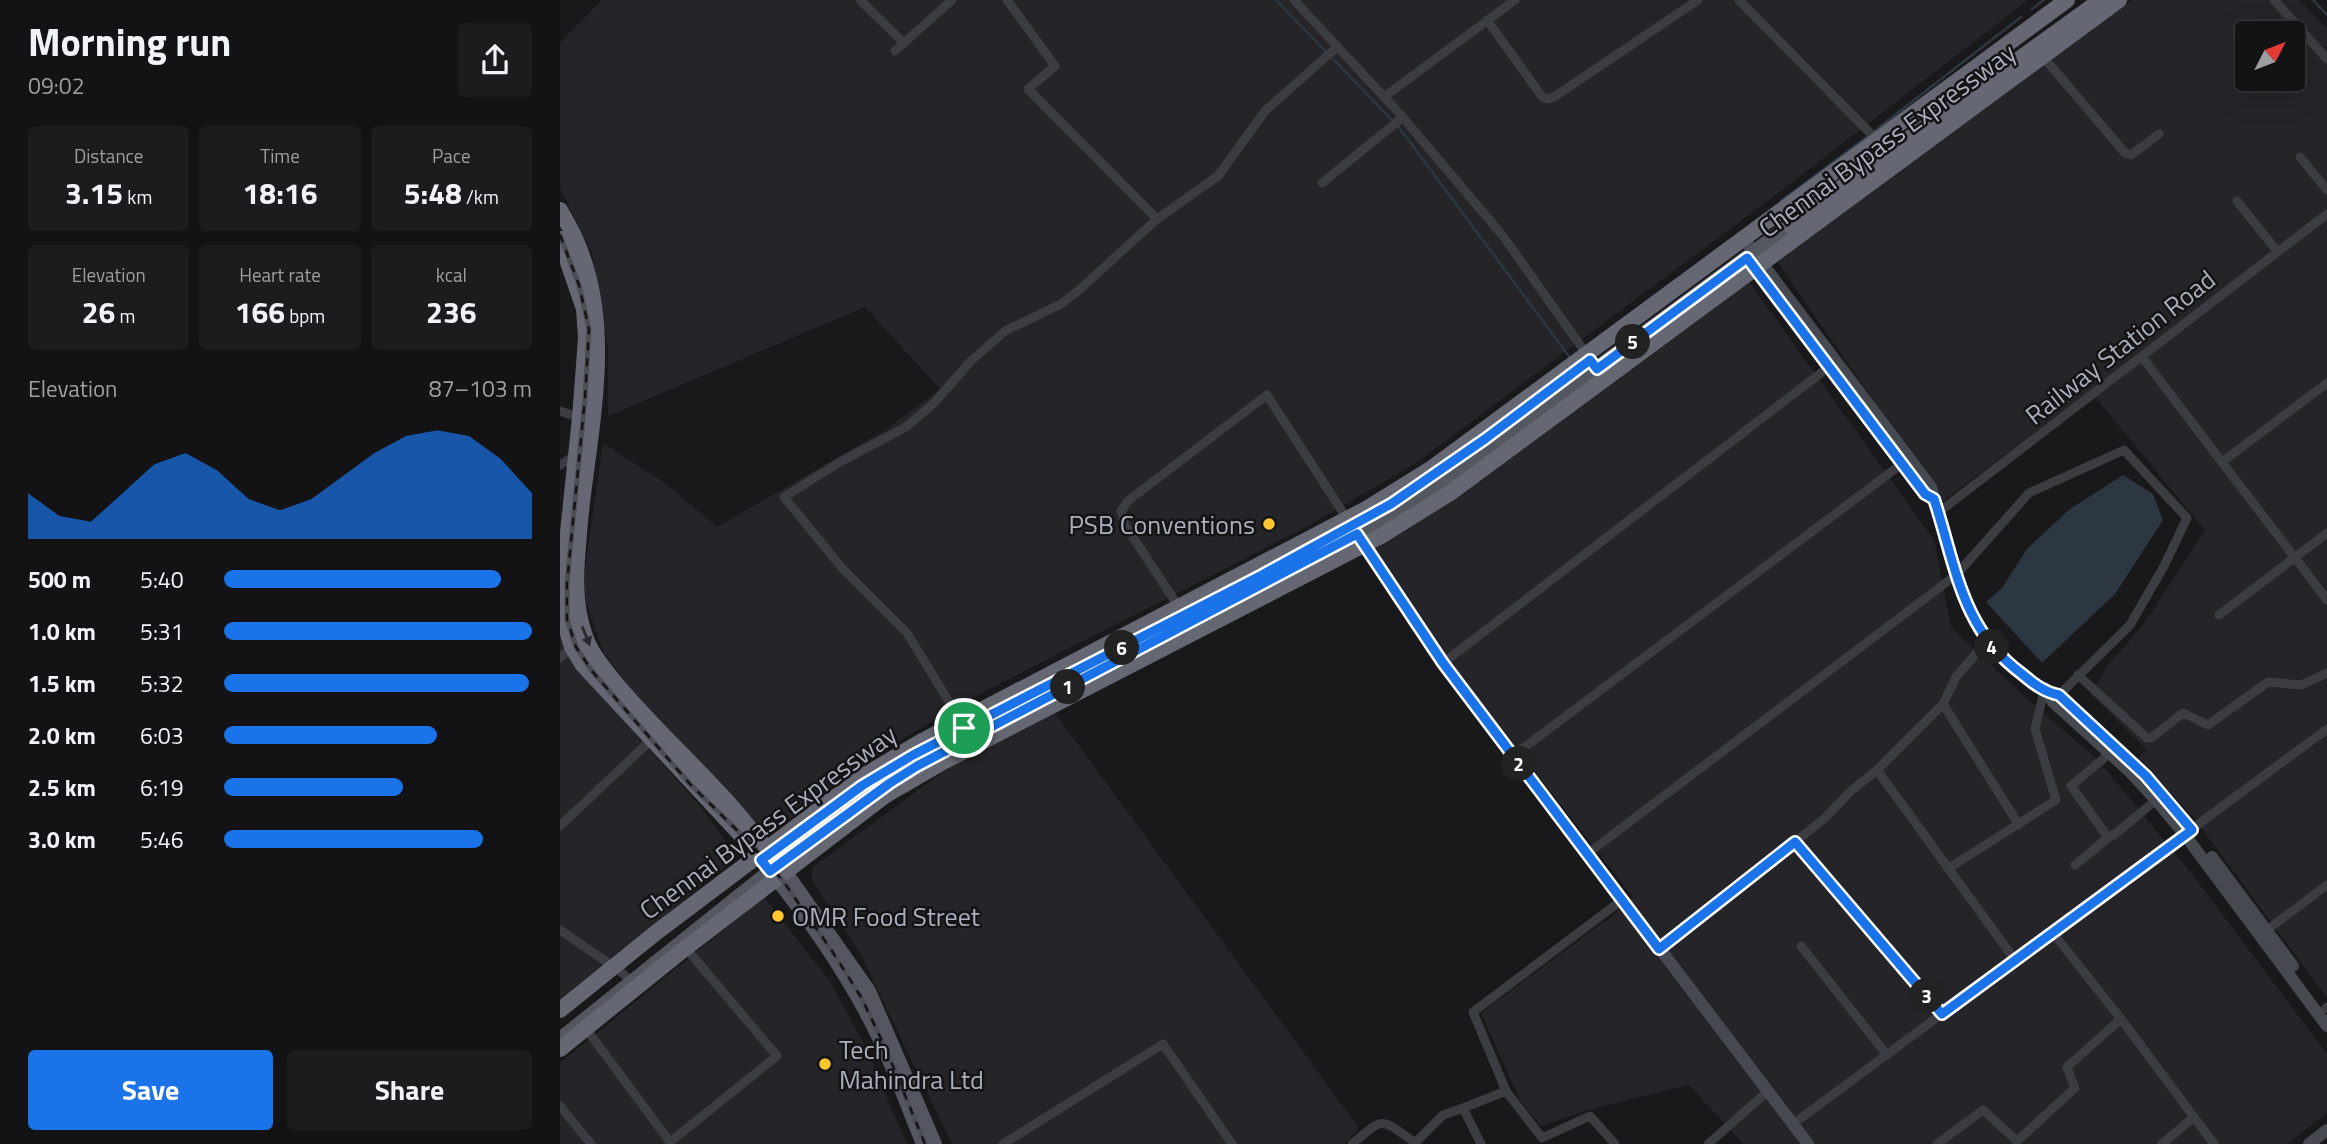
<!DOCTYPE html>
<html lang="en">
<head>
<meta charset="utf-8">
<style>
	body { margin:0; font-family:"Titillium Web",sans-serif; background:#1c1c1e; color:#f1f3f6; height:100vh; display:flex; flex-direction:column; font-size:26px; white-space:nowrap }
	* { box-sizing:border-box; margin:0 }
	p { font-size:23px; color:#9d9ea0 }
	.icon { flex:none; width:38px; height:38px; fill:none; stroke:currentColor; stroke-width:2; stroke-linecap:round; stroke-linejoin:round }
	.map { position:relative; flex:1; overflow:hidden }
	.panel { display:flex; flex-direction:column; background:#131315; width:560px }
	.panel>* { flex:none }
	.needle { width:46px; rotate:48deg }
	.controls { position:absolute; left:1675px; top:21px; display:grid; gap:14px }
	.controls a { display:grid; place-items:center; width:70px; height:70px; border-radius:7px; background:#131315; box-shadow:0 7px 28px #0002,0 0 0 2px #323234; font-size:35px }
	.pin { position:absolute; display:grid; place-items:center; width:60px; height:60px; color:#fff; margin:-30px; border:4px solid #fff; border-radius:50%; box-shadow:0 2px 7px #0007 }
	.km { position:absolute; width:35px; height:35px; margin:-18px; border-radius:50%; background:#222; color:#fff; font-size:19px; line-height:35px; text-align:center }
	.round { display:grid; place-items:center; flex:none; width:74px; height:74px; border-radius:7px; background:#1c1c1e }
	.overview { display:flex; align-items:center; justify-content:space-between; height:119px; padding:0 28px }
	h1 { font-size:38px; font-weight:700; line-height:52px }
	.figures { display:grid; grid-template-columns:repeat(3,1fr); gap:10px; height:119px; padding:7px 28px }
	.figures div { display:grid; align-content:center; border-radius:7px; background:#1c1c1e; text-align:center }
	.figures b { font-size:30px; font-weight:700 }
	.figures small { font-size:19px; font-weight:400 }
	.figures p { font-size:19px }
	.chart { height:196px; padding:14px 28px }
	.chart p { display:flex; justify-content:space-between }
	.chart svg { width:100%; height:126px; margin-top:7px; fill:#1a73e8; opacity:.7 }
	.cta { display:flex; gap:14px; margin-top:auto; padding:14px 28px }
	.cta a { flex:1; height:80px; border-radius:7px; background:#1a73e8; color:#fff; font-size:28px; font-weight:700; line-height:80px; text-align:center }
	.cta a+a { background:#1c1c1e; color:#f1f3f6 }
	ul { padding:0 28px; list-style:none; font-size:23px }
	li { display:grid; grid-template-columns:112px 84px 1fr; align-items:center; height:52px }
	li i { height:18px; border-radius:9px; background:#1a73e8 }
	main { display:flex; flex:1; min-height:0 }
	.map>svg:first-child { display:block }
	.built { fill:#252529; fill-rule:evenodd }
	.water { fill:#2d3741 }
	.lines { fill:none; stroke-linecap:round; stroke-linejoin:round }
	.stream { stroke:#2d3741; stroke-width:2.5 }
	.street { stroke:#3c3c43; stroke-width:9 }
	.secondary { stroke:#474951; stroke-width:12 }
	.primary { stroke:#555760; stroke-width:14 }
	.highway { stroke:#656872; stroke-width:16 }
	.rail-casing { stroke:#4c4e56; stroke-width:5 }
	.rail { stroke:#141417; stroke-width:2.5; stroke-dasharray:8; stroke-linecap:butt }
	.oneway { fill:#28292e }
	.route-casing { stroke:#fff; stroke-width:14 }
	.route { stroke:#1a73e8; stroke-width:9 }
	.poi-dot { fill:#ffc62e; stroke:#141417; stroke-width:2.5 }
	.labels { text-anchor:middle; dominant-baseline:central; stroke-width:5; stroke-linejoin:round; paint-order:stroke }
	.street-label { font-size:26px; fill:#aaafbc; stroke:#141417 }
	.poi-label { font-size:26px; fill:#aaafbc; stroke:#141417; text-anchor:start }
</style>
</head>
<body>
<main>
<section class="panel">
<div class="overview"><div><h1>Morning run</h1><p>09:02</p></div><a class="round"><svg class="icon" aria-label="share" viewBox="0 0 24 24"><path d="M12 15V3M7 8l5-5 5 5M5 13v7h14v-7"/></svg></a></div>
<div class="figures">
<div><p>Distance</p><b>3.15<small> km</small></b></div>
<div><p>Time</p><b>18:16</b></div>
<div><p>Pace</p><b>5:48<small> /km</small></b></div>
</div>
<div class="figures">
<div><p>Elevation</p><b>26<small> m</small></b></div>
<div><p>Heart rate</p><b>166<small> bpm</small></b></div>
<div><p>kcal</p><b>236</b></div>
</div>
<div class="chart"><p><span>Elevation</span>87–103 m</p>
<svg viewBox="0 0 160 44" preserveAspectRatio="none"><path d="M0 44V28L10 36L20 38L30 28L40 18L50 14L60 20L70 30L80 34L90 30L100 22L110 14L120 8L130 6L140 8L150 16L160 28V44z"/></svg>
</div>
<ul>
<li><b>500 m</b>5:40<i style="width:90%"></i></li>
<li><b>1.0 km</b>5:31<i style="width:100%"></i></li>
<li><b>1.5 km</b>5:32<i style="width:99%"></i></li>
<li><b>2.0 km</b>6:03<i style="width:69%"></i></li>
<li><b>2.5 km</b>6:19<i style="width:58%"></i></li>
<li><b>3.0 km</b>5:46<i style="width:84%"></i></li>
</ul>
<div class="cta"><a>Save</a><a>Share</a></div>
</section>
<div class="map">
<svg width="1767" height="1144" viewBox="0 0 1767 1144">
	<rect width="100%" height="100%" fill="#19191c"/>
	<path class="built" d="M42 0H1468L1226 187 859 461 750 525 410 699 320 752 205 837 97 723 44 654 22 591 43 443 105 483 157 527 325 430 380 389 305 307 48 416V350L32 253 0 188V43Z
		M1572 0H1739L1767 28V998L1634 818 1579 758 1587 750 1530 693 1549 664 1584 624 1645 530 1530 391 1383 501 1216 260ZM1687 33H1732V79H1687Z
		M1188 280 1374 540 1391 627 1467 699 1537 759 1631 873 1767 1054V1113L1727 1144H1184L1129 1085 1031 1109 981 1126 960 1100 921 1013 1053 915 1073 897 882 653 811 549Z
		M0 637 17 668 140 806 177 857 0 999Z
		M495 713 799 1128 785 1144H392L301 955 252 881V868L395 763Z
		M204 897 270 981 303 1042 347 1144H0V1063Z"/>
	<path class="water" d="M1563 475 1593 494 1603 520 1555 594 1482 663 1426 602 1442 588 1467 549 1510 509Z"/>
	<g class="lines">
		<path class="stream" d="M716 0 833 121
			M1753 0 1767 15
			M1472 9 1484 0
			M838 126 1011 359
			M1313 132 1461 17
			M1221 201 1308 136"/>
		<path class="street" d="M300 0 344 43
			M447 0 495 66 468 89 597 219
			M734 0 839 113 943 236 1037 369
			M1179 0 1314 137
			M1714 0 1767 59
			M927 20 983 98 987 99 994 97 1138 0
			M335 51 392 0
			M1485 59 1565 153 1571 155 1599 134
			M824 97 955 0
			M1740 157 1767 190
			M762 183 842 118
			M1677 201 1717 251
			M1582 357 1767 600
			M0 411 20 418
			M1662 462 1767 383
			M0 465 16 455
			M1379 512 1767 214
			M624 615 565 525 561 511 569 500 707 395 789 522
			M1659 615 1767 533
			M0 658 12 647
			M883 663 1270 366
			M1518 675 1587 738H1591L1623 713 1648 725 1708 682 1741 685 1767 673
			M1383 704 1459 825
			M402 723 347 633 282 568 224 497 280 462 346 427 373 404 411 361 445 331 501 304 518 291 597 219 658 176 705 111 777 47
			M1550 753 1511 786 1547 836 1554 835 1596 800
			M953 756 1343 463
			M1317 770 1455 960
			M0 826 91 740
			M1235 842 1382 1014
			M1027 854 1396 575 1469 493 1564 450 1627 518 1604 566 1570 625 1496 698
			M1515 865 1549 837
			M1389 868 1496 800 1475 729 1484 691
			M0 930 60 971 71 981
			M1707 930 1767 885
			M1493 933 1561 1019 1654 1144
			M1241 946 1327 1055
			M1099 949 1264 819 1291 791 1317 770 1383 704 1396 677 1427 641
			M1765 1009 1767 1007
			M24 1026 110 1142 217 1056 125 947
			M0 1106 31 1144
			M1233 1124 1767 729
			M443 1144 603 1044 672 1144
			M792 1144C825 1116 820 1118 854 1142
			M854 1144 883 1115 903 1108
			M921 1144 903 1108 946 1091
			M1055 1144 1030 1116 982 1138 946 1091 913 1012 1062 900
			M1148 1144 1208 1091
			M1377 1144 1423 1110 1457 1141 1515 1088 1507 1067 1561 1019
			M1602 1144 1634 1117"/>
		<path class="secondary" d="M1186 242 1371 487 1402 595 1419 630 1437 653 1452 667 1488 693 1493 702 1568 770 1596 800 1625 835 1767 1026
			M1191 262 1254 345
			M1284 384 1315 426
			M1347 468 1365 494 1374 499
			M792 526 883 663 1248 1144
			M1488 693 1499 695 1541 734
			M1652 857 1733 966
			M1749 1144 1767 1130"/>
		<path class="primary" d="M822 509 866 481 971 404
			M403 728 551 654
			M201 860C245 913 287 972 317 1034 335 1070 348 1108 363 1144
			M220 864 309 991 375 1144
			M0 1039 210 871 330 783 357 766 747 562 864 495 1230 225 1239 228"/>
		<path class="highway" d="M0 210C6 221 13 232 17 243 55 331 29 430 20 521 17 560 11 598 25 636 30 652 42 666 53 680 87 721 126 757 162 796 179 814 194 834 210 853
			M1230 225 1541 0
			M0 239 24 309 26 338 20 418 3 580 4 621 12 647 23 665 180 834
			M0 1010 98 931 305 775 364 740 806 509 872 468 1507 0
			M0 1049 118 954 326 795 381 763 821 536 890 493 1559 0"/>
		<g class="rail-casing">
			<path id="rail" d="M0 235 19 285 29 329 25 398 7 583V619L16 647 32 671 130 784 190 843 223 881 272 951 301 997 326 1049 365 1144"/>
		</g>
		<use href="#rail" class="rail"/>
	</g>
	<defs><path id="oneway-solid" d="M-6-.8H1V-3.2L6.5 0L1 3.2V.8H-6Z" transform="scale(1.75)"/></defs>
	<use class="oneway" href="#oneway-solid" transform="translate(26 636) rotate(68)"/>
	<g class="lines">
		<g class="route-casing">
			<path id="route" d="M1187 258 1365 494 1374 499C1396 566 1401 629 1462 674 1474 684 1484 692 1499 695L1586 776 1632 830 1382 1014 1235 842 1099 949 883 663 797 534 357 766 330 783 210 871 201 860 303 785 353 755 702 575 831 504 925 439 1030 360 1037 369Z"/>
		</g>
		<use href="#route" class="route"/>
	</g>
	<g class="poi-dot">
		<circle cx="709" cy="524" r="7"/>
		<circle cx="218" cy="916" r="7"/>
		<circle cx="265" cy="1064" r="7"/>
	</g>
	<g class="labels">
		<g class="street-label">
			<text transform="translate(1327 140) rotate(-36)">Chennai Bypass Expressway</text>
			<text transform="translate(1560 347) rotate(-38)">Railway Station Road</text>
			<text transform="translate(208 822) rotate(-36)">Chennai Bypass Expressway</text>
		</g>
		<g class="poi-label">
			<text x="695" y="524" text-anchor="end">PSB Conventions</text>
			<text x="232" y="916">OMR Food Street</text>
			<text x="279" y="1049">Tech<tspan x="279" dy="30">Mahindra Ltd</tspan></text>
		</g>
	</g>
</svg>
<div class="controls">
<a><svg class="needle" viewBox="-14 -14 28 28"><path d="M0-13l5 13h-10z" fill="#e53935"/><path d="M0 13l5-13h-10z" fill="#9d9ea0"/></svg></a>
</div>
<div class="pin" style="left:404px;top:728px;background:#1e9e55"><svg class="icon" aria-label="arrive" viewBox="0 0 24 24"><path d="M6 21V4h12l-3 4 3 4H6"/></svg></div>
<b class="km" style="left:508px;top:687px">1</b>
<b class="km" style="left:959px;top:764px">2</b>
<b class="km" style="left:1367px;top:996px">3</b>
<b class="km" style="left:1432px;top:647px">4</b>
<b class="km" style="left:1073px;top:342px">5</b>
<b class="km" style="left:562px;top:648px">6</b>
</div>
</main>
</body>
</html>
